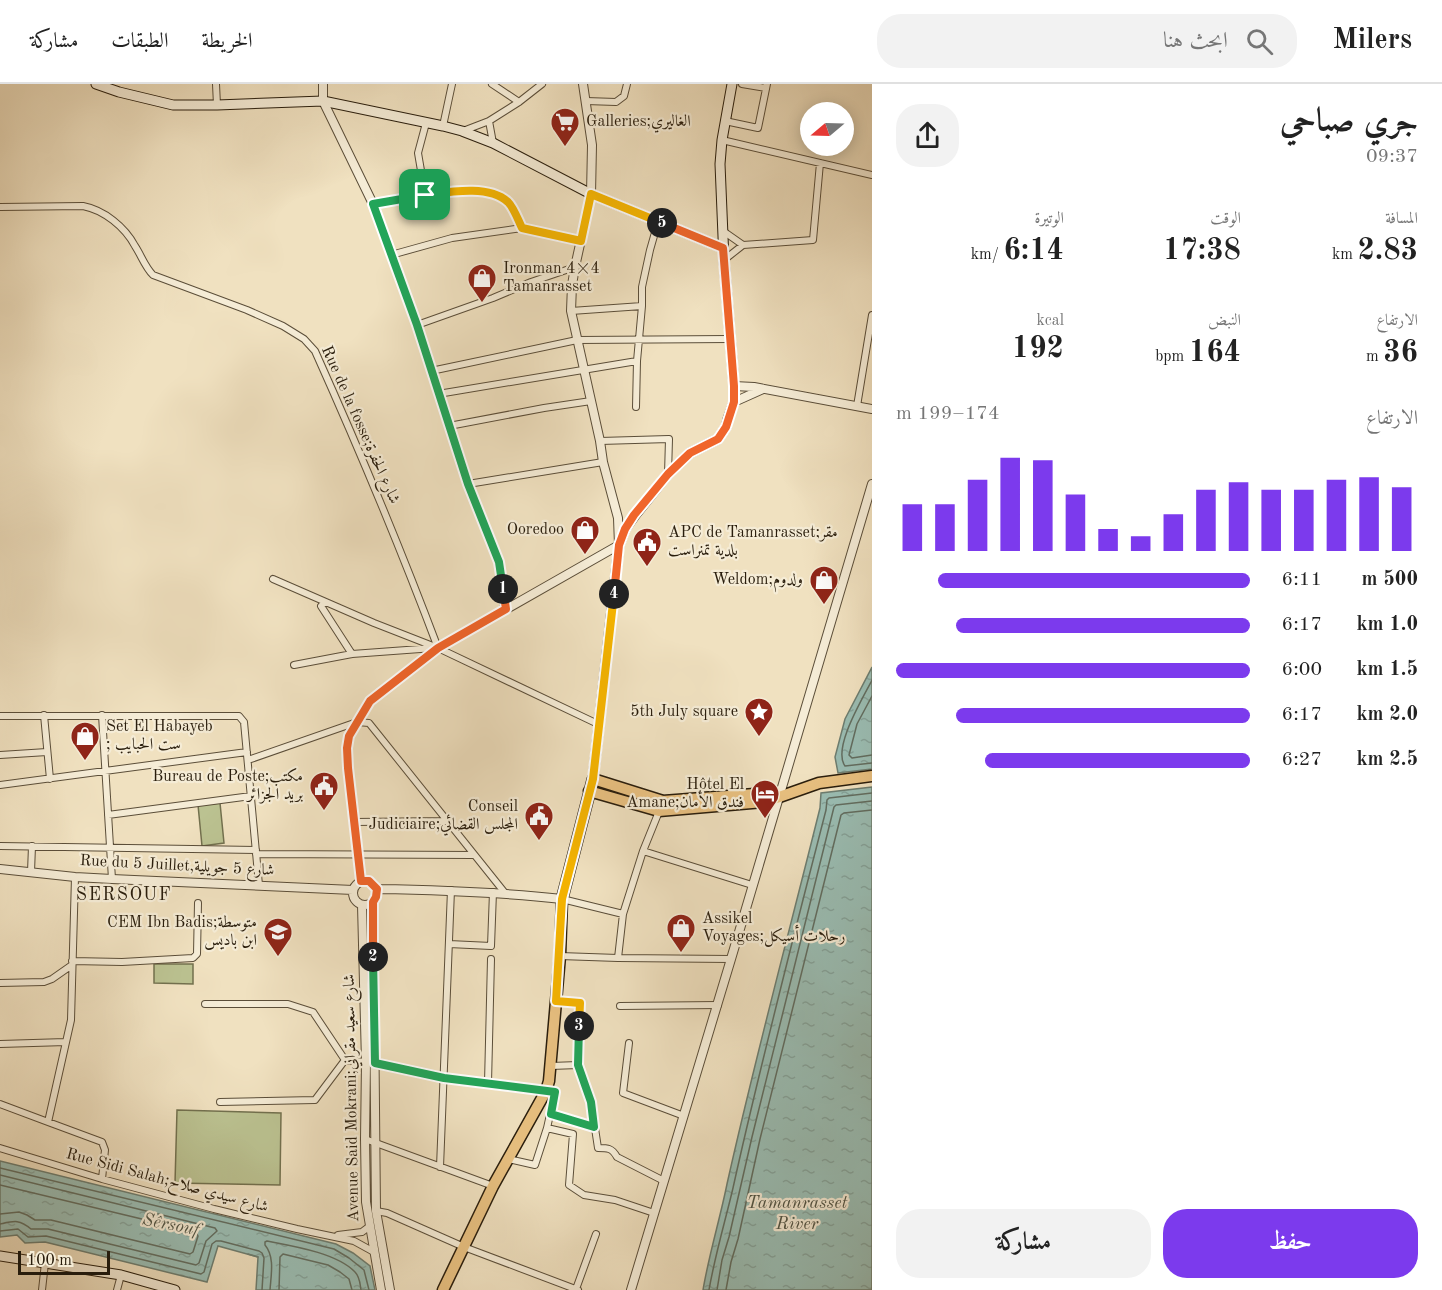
<!DOCTYPE html>
<html lang="ar">
<head>
<meta charset="utf-8">
<style>
	body { margin:0; font-family:"Old Standard TT",Amiri,serif; background:#f2f2f2; color:#222; direction:rtl; height:100vh; display:flex; flex-direction:column; font-size:22px; white-space:nowrap }
	* { box-sizing:border-box; margin:0 }
	p { font-size:20px; color:#767676 }
	.icon { flex:none; width:33px; height:33px; fill:none; stroke:currentColor; stroke-width:2; stroke-linecap:round; stroke-linejoin:round }
	.map { position:relative; flex:1; overflow:hidden; direction:ltr }
	.drawer { display:flex; flex-direction:column; background:#fff; width:570px }
	.drawer>* { flex:none }
	.needle { width:39px; rotate:251deg }
	.fabs { position:absolute; left:800px; top:18px; display:grid; gap:12px }
	.fabs a { display:grid; place-items:center; width:54px; height:54px; border-radius:50%; background:#fff; box-shadow:0 3px 15px #0003; font-size:30px }
	.scale { position:absolute; left:18px; bottom:15px; width:92px; box-sizing:border-box; padding-left:6px; border:3px solid #291d0c; border-top:0; font-size:16px; line-height:21px; white-space:nowrap; color:#291d0c; -webkit-text-stroke:4px #f5ecd6; paint-order:stroke }
	.pin { position:absolute; display:grid; place-items:center; width:51px; height:51px; color:#fff; margin:-26px; border-radius:12px; box-shadow:0 3px 9px #0006 }
	.km { position:absolute; width:30px; height:30px; margin:-15px; border-radius:50%; background:#222; color:#fff; font-size:16px; line-height:30px; text-align:center }
	.round { display:grid; place-items:center; flex:none; width:63px; height:63px; border-radius:24px; background:#f2f2f2 }
	.head { display:flex; align-items:center; justify-content:space-between; height:102px; padding:0 24px }
	h1 { font-size:33px; font-weight:600; line-height:45px }
	.metrics { display:grid; grid-template-columns:repeat(3,1fr); gap:9px; height:102px; padding:6px 24px }
	.metrics div { display:grid; align-content:center }
	.metrics b { font-size:30px; font-weight:600 }
	.metrics small { font-size:16px; font-weight:400 }
	.metrics p { font-size:16px }
	.chart { height:168px; padding:12px 24px }
	.chart p { display:flex; justify-content:space-between }
	.chart svg { width:100%; height:108px; margin-top:6px; stroke:#7c3aed; stroke-width:6 }
	.action { display:flex; gap:12px; margin-top:auto; padding:12px 24px }
	.action a { flex:1; height:69px; border-radius:24px; background:#7c3aed; color:#fff; font-size:24px; font-weight:600; line-height:69px; text-align:center }
	.action a+a { background:#f2f2f2; color:#222 }
	ul { padding:0 24px; list-style:none; font-size:20px }
	li { display:grid; grid-template-columns:96px 72px 1fr; align-items:center; height:45px }
	li i { height:15px; border-radius:8px; background:#7c3aed }
	header { display:flex; align-items:center; gap:36px; box-sizing:border-box; height:84px; padding:0 30px; background:#fff; border-bottom:2px solid #e0e0e0 }
	header strong { font-size:28px }
	nav { display:flex; gap:33px; margin-inline-start:auto; font-size:21px }
	.search { width:420px; height:54px; background:#f2f2f2; display:flex; align-items:center; gap:15px; box-sizing:border-box; padding:0 21px; border-radius:24px; color:#767676; font-size:22px }
	main { display:flex; flex:1; min-height:0 }
	.map>svg:first-child { display:block }
	.garden { fill:#bbc291; stroke:#72704e; stroke-width:1.5 }
	.water { fill:url(#water-ripples); stroke:#6d7d70; stroke-width:1.5 }
	.lines { fill:none; stroke-linecap:round; stroke-linejoin:round }
	.shore { stroke:#626d60; stroke-width:1.5 }
	.stream { stroke:#6d7d70; stroke-width:1.5 }
	.minor-casing { stroke:#5b4e39; stroke-width:8 }
	.tertiary-casing { stroke:#5b4e39; stroke-width:10 }
	.secondary-casing { stroke:#291d0c; stroke-width:11 }
	.primary-casing { stroke:#291d0c; stroke-width:13 }
	.minor { stroke:#f5ecd6; stroke-width:6 }
	.tertiary { stroke:#f5ecd6; stroke-width:8 }
	.secondary { stroke:#f5ecd6; stroke-width:9 }
	.primary { stroke:#e8c080; stroke-width:10 }
	.split-1-casing { stroke:#fff; stroke-width:12 }
	.split-2-casing { stroke:#fff; stroke-width:12 }
	.split-3-casing { stroke:#fff; stroke-width:12 }
	.split-4-casing { stroke:#fff; stroke-width:12 }
	.split-5-casing { stroke:#fff; stroke-width:12 }
	.split-6-casing { stroke:#fff; stroke-width:12 }
	.split-1 { stroke:#22a559; stroke-width:8 }
	.split-2 { stroke:#f0652b; stroke-width:8 }
	.split-3 { stroke:#22a559; stroke-width:8 }
	.split-4 { stroke:#f5b400; stroke-width:8 }
	.split-5 { stroke:#f0652b; stroke-width:8 }
	.split-6 { stroke:#f5b400; stroke-width:8 }
	.labels { text-anchor:middle; dominant-baseline:central; stroke-width:4.5; stroke-linejoin:round; paint-order:stroke }
	.poi-label { font-size:16px; fill:#291d0c; stroke:#f5ecd6; text-anchor:end }
	.street-label { font-size:16px; fill:#291d0c; stroke:#f5ecd6 }
	.neighbourhood-label { font-size:18px; letter-spacing:1.5px; fill:#291d0c; stroke:#f5ecd6 }
	.water-label { font-size:18px; font-style:italic; fill:#515546; stroke:#f5ecd6 }
</style>
</head>
<body>
<header>
<strong>Milers</strong>
<div class="search"><svg class="icon" aria-label="search" viewBox="0 0 24 24"><circle cx="10" cy="10" r="6"/><path d="M15 15l6 6"/></svg>ابحث هنا</div>
<nav><a>الخريطة</a><a>الطبقات</a><a>مشاركة</a></nav>
</header>
<main>
<section class="drawer">
<div class="head"><div><h1>جري صباحي</h1><p>09:37</p></div><a class="round"><svg class="icon" aria-label="share" viewBox="0 0 24 24"><path d="M12 15V3M7 8l5-5 5 5M5 13v7h14v-7"/></svg></a></div>
<div class="metrics">
<div><p>المسافة</p><b>2.83<small> km</small></b></div>
<div><p>الوقت</p><b>17:38</b></div>
<div><p>الوتيرة</p><b>6:14<small> /km</small></b></div>
</div>
<div class="metrics">
<div><p>الارتفاع</p><b>36<small> m</small></b></div>
<div><p>النبض</p><b>164<small> bpm</small></b></div>
<div><p>kcal</p><b>192</b></div>
</div>
<div class="chart"><p><span>الارتفاع</span>174–199 m</p>
<svg viewBox="0 0 160 44" preserveAspectRatio="none"><path d="M5 44V25M15 44V25M25 44V15M35 44V6M45 44V7M55 44V21M65 44V35M75 44V38M85 44V29M95 44V19M105 44V16M115 44V19M125 44V19M135 44V15M145 44V14M155 44V18"/></svg>
</div>
<ul>
<li><b>500 m</b>6:11<i style="width:88%"></i></li>
<li><b>1.0 km</b>6:17<i style="width:83%"></i></li>
<li><b>1.5 km</b>6:00<i style="width:100%"></i></li>
<li><b>2.0 km</b>6:17<i style="width:83%"></i></li>
<li><b>2.5 km</b>6:27<i style="width:75%"></i></li>
</ul>
<div class="action"><a>حفظ</a><a>مشاركة</a></div>
</section>
<div class="map">
<svg width="872" height="1206" viewBox="0 0 872 1206">
	<defs>
		<pattern id="water-ripples" width="26" height="14" patternUnits="userSpaceOnUse" patternTransform="scale(1.5)"><rect width="26" height="14" fill="#9abdb3"/><path d="M2 4q2-2 4 0t4 0M15 11q2-2 4 0t4 0" fill="none" stroke="#85a299"/></pattern>
	</defs>
	<rect width="100%" height="100%" fill="#f0e1c0"/>
	<filter id="stains"><feTurbulence type="fractalNoise" baseFrequency=".00333" numOctaves="4"/><feColorMatrix values="0 0 0 0 .2 0 0 0 0 .09 0 0 0 0 .02 0 0 0 .5 -.17"/></filter>
	<radialGradient id="worn" r=".72"><stop offset=".6" stop-color="#630" stop-opacity="0"/><stop offset="1" stop-color="#630" stop-opacity=".3"/></radialGradient>
	<path class="garden" d="M220 719 224 759 202 762 198 721Z
		M154 880H193V900L154 899Z
		M177 1026 281 1029 280 1101 175 1099Z"/>
	<path class="water" d="M872 583V685L838 689 835 673 845 635Z
		M872 703V1206H703C709 1170 720 1135 727 1100 755 974 789 849 820 724L821 709Z
		M0 1077 336 1160 353 1169 370 1182 375 1206H256L258 1173 218 1162 207 1198 45 1158 25 1159 17 1151 0 1153Z"/>
	<g class="lines">
		<path class="shore" d="M872 596C863 614 832 664 845 682L872 679
			M872 612 857 640 849 671 852 674 872 671
			M0 1084 334 1165 349 1174 364 1186 369 1206
			M0 1091 215 1144 217 1147 206 1157 199 1179 196 1181 48 1145H31C19 1135 14 1137 0 1140
			M0 1101 196 1148 198 1152 193 1168 190 1170 51 1136H35L27 1131 19 1128 0 1130
			M0 1147 18 1145 28 1153 46 1152 201 1190 204 1188 212 1160 216 1157H221L259 1167 262 1169 264 1174 262 1206
			M270 1206C271 1191 275 1173 265 1161V1158L267 1157C293 1162 337 1169 355 1188 360 1193 360 1200 361 1206
			M279 1206 280 1173 283 1170 328 1181 340 1188 349 1195 352 1206
			M709 1206C715 1171 725 1138 733 1104 761 977 794 851 826 726L827 716 829 714 872 709
			M717 1206 722 1176 729 1153 752 1053 834 723 836 721 872 717
			M726 1206 731 1178 738 1155 760 1055 841 731 844 729 872 726"/>
		<path class="stream" d="M248 1170 258 1173"/>
		<g class="minor-casing">
			<path id="minor" d="M216 0 217 21
				M492 0 519 18
				M742 0 766 4
				M586 17 616 18 624 12 627 0
				M489 37 493 59
				M725 37 758 44 767 0
				M443 42 452 0
				M463 47 489 37 519 18 542 0
				M722 56 872 91
				M425 110 418 69 426 39
				M373 120C404 114 485 93 508 119 514 125 518 136 522 144L581 157
				M0 123 83 122C104 126 125 143 135 162 141 171 145 183 153 191L247 226 283 242 304 255 315 267C359 365 400 463 438 564
				M723 147 743 161 813 156 820 79
				M391 171 452 154 522 144
				M724 176 743 161
				M571 227 642 222
				M417 241 493 214 531 198 575 183
				M431 287 577 256 730 255
				M438 310 637 277
				M857 322 872 231
				M636 323 637 277 642 222V203L650 166 658 138
				M449 342 544 324 591 317
				M600 357 669 355 668 390
				M468 400 603 378
				M273 495 374 539 438 564 600 641
				M325 518 321 522 352 570
				M294 581 352 570 434 564
				M44 631 50 695
				M102 631 112 795
				M0 632H239L244 638 259 801
				M0 671 47 668
				M248 676 357 638 369 639 505 809
				M0 701 247 668
				M108 731 251 712
				M354 738 447 737
				M0 762 256 766
				M643 767 752 801
				M256 770 474 771
				M31 788 32 762
				M562 815 623 830 643 767 660 725
				M449 860 491 862 493 808
				M560 872 618 874 623 830
				M618 874 731 875
				M72 877 122 878 193 874 197 870 198 819
				M0 899 44 898 52 895 72 881
				M556 917 580 919 578 981
				M205 920H288L313 928 345 976
				M620 922 718 921
				M629 959 623 1009 684 1032
				M0 960 66 958
				M345 976 375 979 444 994 555 1008 547 1044 535 1081 508 1075
				M551 982 578 981 591 1018 598 1064C608 1064 612 1064 617 1073L664 1097
				M488 999 491 875
				M220 1018 315 1016 345 976
				M0 1020 48 1038 71 936 75 793
				M551 1030 594 1043
				M48 1038 102 1058 105 1066 102 1095
				M547 1044 573 1050 569 1101 584 1111 615 1116 654 1129
				M365 1055 493 1102
				M0 1064 102 1095 214 1125 297 1145 354 1157 374 1168
				M440 1083 451 806
				M376 1127 387 1129 464 1163 578 1206
				M338 1151 362 1148 370 1142
				M576 1205 596 1150
				M42 1206 45 1179
				M117 1206 121 1191"/>
		</g>
		<g class="tertiary-casing">
			<path id="tertiary" d="M323 0V17L373 120 417 241 468 400 499 478 505 525
				M734 302 754 303 872 325
				M734 318 763 305
				M0 785 75 793 112 795 353 806
				M353 809a12 12 0 1 1 24 0a12 12 0 1 1-24 0Z
				M361 797 348 684 347 664 349 652 370 617 438 564 619 461 618 434 603 378 600 357 571 227 572 201 575 183 591 110 592 61 583 0
				M377 805C439 806 500 808 562 815
				M373 818 376 1127 390 1206
				M362 821 366 978 365 1055 366 1118 381 1206
				M631 1206 731 875 872 400"/>
		</g>
		<g class="secondary-casing">
			<path id="secondary" d="M96 0 119 8 173 21H217L323 17 443 42 462 47 493 59 591 110 723 164
				M593 695 619 461 625 445 635 431 668 390 690 369 718 355 726 343 728 335 734 318V302L724 176 720 80 722 56 732 0
				M0 1172 121 1191 175 1206"/>
		</g>
		<g class="primary-casing">
			<path id="primary" d="M589 707 659 727 765 718 819 699 872 692
				M443 1206 493 1102 546 1007 549 997 560 872 562 815 593 695 663 717 768 709 779 713"/>
		</g>
		<use href="#minor" class="minor"/>
		<use href="#tertiary" class="tertiary"/>
		<use href="#secondary" class="secondary"/>
		<use href="#primary" class="primary"/>
	</g>
	<g class="lines">
		<g class="split-1-casing">
			<path id="split-1" d="M425 111 373 120 417 241 468 400 499 478 503 505"/>
		</g>
		<g class="split-2-casing">
			<path id="split-2" d="M373 873V818L376 813 377 805 369 797H361L348 684 347 664 349 652 370 617 438 564 506 525 503 505"/>
		</g>
		<g class="split-3-casing">
			<path id="split-3" d="M373 873 375 979 444 994 555 1008 551 1030 594 1043 591 1018 578 981 579 942"/>
		</g>
		<g class="split-4-casing">
			<path id="split-4" d="M579 942 580 919 556 917 562 815 593 695 614 510"/>
		</g>
		<g class="split-5-casing">
			<path id="split-5" d="M614 510 619 461 625 445 634 431 668 390 690 369 718 355 726 343 734 318V302L723 164 662 139"/>
		</g>
		<g class="split-6-casing">
			<path id="split-6" d="M425 111C448 108 489 100 508 118 514 124 518 136 522 144L581 157 591 110 662 139"/>
		</g>
		<use href="#split-1" class="split-1"/>
		<use href="#split-2" class="split-2"/>
		<use href="#split-3" class="split-3"/>
		<use href="#split-4" class="split-4"/>
		<use href="#split-5" class="split-5"/>
		<use href="#split-6" class="split-6"/>
	</g>
	<defs>
		<g id="supermarket-pin" transform="scale(1.5)"><path d="M0 17L-7.5 6A9.5 9.5 0 1 1 7.5 6Z" fill="#8f2418" stroke="#f5ecd6"/><path d="M-6-5.5h2.5l.6 2H6L4.5 2H-2.5L-4.4-4H-6ZM-1.5 3.2a1.3 1.3 0 1 0 .1 0ZM3 3.2a1.3 1.3 0 1 0 .1 0Z" fill="#fff"/></g>
		<g id="shop-pin" transform="scale(1.5)"><path d="M0 17L-7.5 6A9.5 9.5 0 1 1 7.5 6Z" fill="#8f2418" stroke="#f5ecd6"/><path d="M-5-2.5h2.3a2.7 3.5 0 0 1 5.4 0H5L5.5 6h-11ZM-1.5-2.5h3a1.5 2.3 0 0 0-3 0Z" fill="#fff"/></g>
		<g id="civic-pin" transform="scale(1.5)"><path d="M0 17L-7.5 6A9.5 9.5 0 1 1 7.5 6Z" fill="#8f2418" stroke="#f5ecd6"/><path d="M-.6-6.5H3V-4.5H.6V-3L4-1V1h2V6H-6V1h2V-1L-.6-3ZM-1.2 2.5V6h2.4V2.5Z" fill="#fff"/></g>
		<g id="sight-pin" transform="scale(1.5)"><path d="M0 17L-7.5 6A9.5 9.5 0 1 1 7.5 6Z" fill="#8f2418" stroke="#f5ecd6"/><path d="M0-6L1.8-2.2L6-1.7L2.9 1.2L3.7 5.4L0 3.3L-3.7 5.4L-2.9 1.2L-6-1.7L-1.8-2.2Z" fill="#fff"/></g>
		<g id="hotel-pin" transform="scale(1.5)"><path d="M0 17L-7.5 6A9.5 9.5 0 1 1 7.5 6Z" fill="#8f2418" stroke="#f5ecd6"/><path d="M-6-4.5h1.5V1H6V5H4.5V3h-9V5H-6ZM-4 0a1.8 1.8 0 1 1 3.6 0ZM.5 0V-2.5h3Q6-2.5 6 0Z" fill="#fff"/></g>
		<g id="school-pin" transform="scale(1.5)"><path d="M0 17L-7.5 6A9.5 9.5 0 1 1 7.5 6Z" fill="#8f2418" stroke="#f5ecd6"/><path d="M0-5L7-2L0 1L-7-2ZM-4 1L0 2.5L4 1V4Q0 6-4 4Z" fill="#fff"/></g>
	</defs>
	<g fill-rule="evenodd">
		<use href="#supermarket-pin" x="565" y="38"/>
		<use href="#shop-pin" x="482" y="194"/>
		<use href="#shop-pin" x="585" y="446"/>
		<use href="#civic-pin" x="647" y="458"/>
		<use href="#shop-pin" x="824" y="496"/>
		<use href="#sight-pin" x="759" y="628"/>
		<use href="#shop-pin" x="85" y="652"/>
		<use href="#civic-pin" x="324" y="702"/>
		<use href="#hotel-pin" x="765" y="710"/>
		<use href="#civic-pin" x="539" y="732"/>
		<use href="#shop-pin" x="681" y="844"/>
		<use href="#school-pin" x="278" y="848"/>
	</g>
	<g class="labels">
		<g class="poi-label">
			<text x="586" y="38" text-anchor="start">Galleries;الغاليري</text>
			<text x="503" y="185" text-anchor="start">Ironman 4×4<tspan x="503" dy="18">Tamanrasset</tspan></text>
			<text x="564" y="446">Ooredoo</text>
			<text x="668" y="449" text-anchor="start">APC de Tamanrasset;مقر<tspan x="668" dy="18">بلدية تمنراست</tspan></text>
			<text x="803" y="496">Weldom;ولدوم</text>
			<text x="738" y="628">5th July square</text>
			<text x="106" y="643" text-anchor="start">Set El Habayeb<tspan x="106" dy="18">; ست الحبايب</tspan></text>
			<text x="303" y="693">Bureau de Poste;مكتب<tspan x="303" dy="18">بريد الجزائر</tspan></text>
			<text x="744" y="701">Hôtel El<tspan x="744" dy="18">Amane;فندق الأمان</tspan></text>
			<text x="518" y="723">Conseil<tspan x="518" dy="18">Judiciaire;المجلس القضائي</tspan></text>
			<text x="702" y="835" text-anchor="start">Assikel<tspan x="702" dy="18">Voyages;رحلات أسيكل</tspan></text>
			<text x="257" y="839">CEM Ibn Badis;متوسطة<tspan x="257" dy="18">ابن باديس</tspan></text>
		</g>
		<g class="street-label">
			<text transform="translate(360 341) rotate(66)">Rue de la fosse;شارع الحفرة</text>
			<text transform="translate(177 782) rotate(3)">Rue du 5 Juillet,شارع 5 جويلية</text>
			<text transform="translate(352 1014) rotate(-91)">Avenue Said Mokrani;شارع سعيد مقراني</text>
			<text transform="translate(167 1097) rotate(15)">Rue Sidi Salah;شارع سيدي صلاح</text>
		</g>
		<g class="neighbourhood-label">
			<text x="124" y="811">SERSOUF</text>
		</g>
		<g class="water-label">
			<text x="797" y="1119">Tamanrasset<tspan x="797" dy="21">River</tspan></text>
			<text transform="translate(171 1141) rotate(11)">Sêrsouf</text>
		</g>
	</g>
	<rect width="100%" height="100%" filter="url(#stains)"/>
	<rect width="100%" height="100%" fill="url(#worn)"/>
</svg>
<div class="fabs">
<a><svg class="needle" viewBox="-14 -14 28 28"><path d="M0-13l5 13h-10z" fill="#e53935"/><path d="M0 13l5-13h-10z" fill="#767676"/></svg></a>
</div>
<div class="scale">100 m</div>
<div class="pin" style="left:425px;top:111px;background:#1e9e55"><svg class="icon" aria-label="arrive" viewBox="0 0 24 24"><path d="M6 21V4h12l-3 4 3 4H6"/></svg></div>
<b class="km" style="left:503px;top:505px">1</b>
<b class="km" style="left:373px;top:873px">2</b>
<b class="km" style="left:579px;top:942px">3</b>
<b class="km" style="left:614px;top:510px">4</b>
<b class="km" style="left:662px;top:139px">5</b>
</div>
</main>
</body>
</html>
